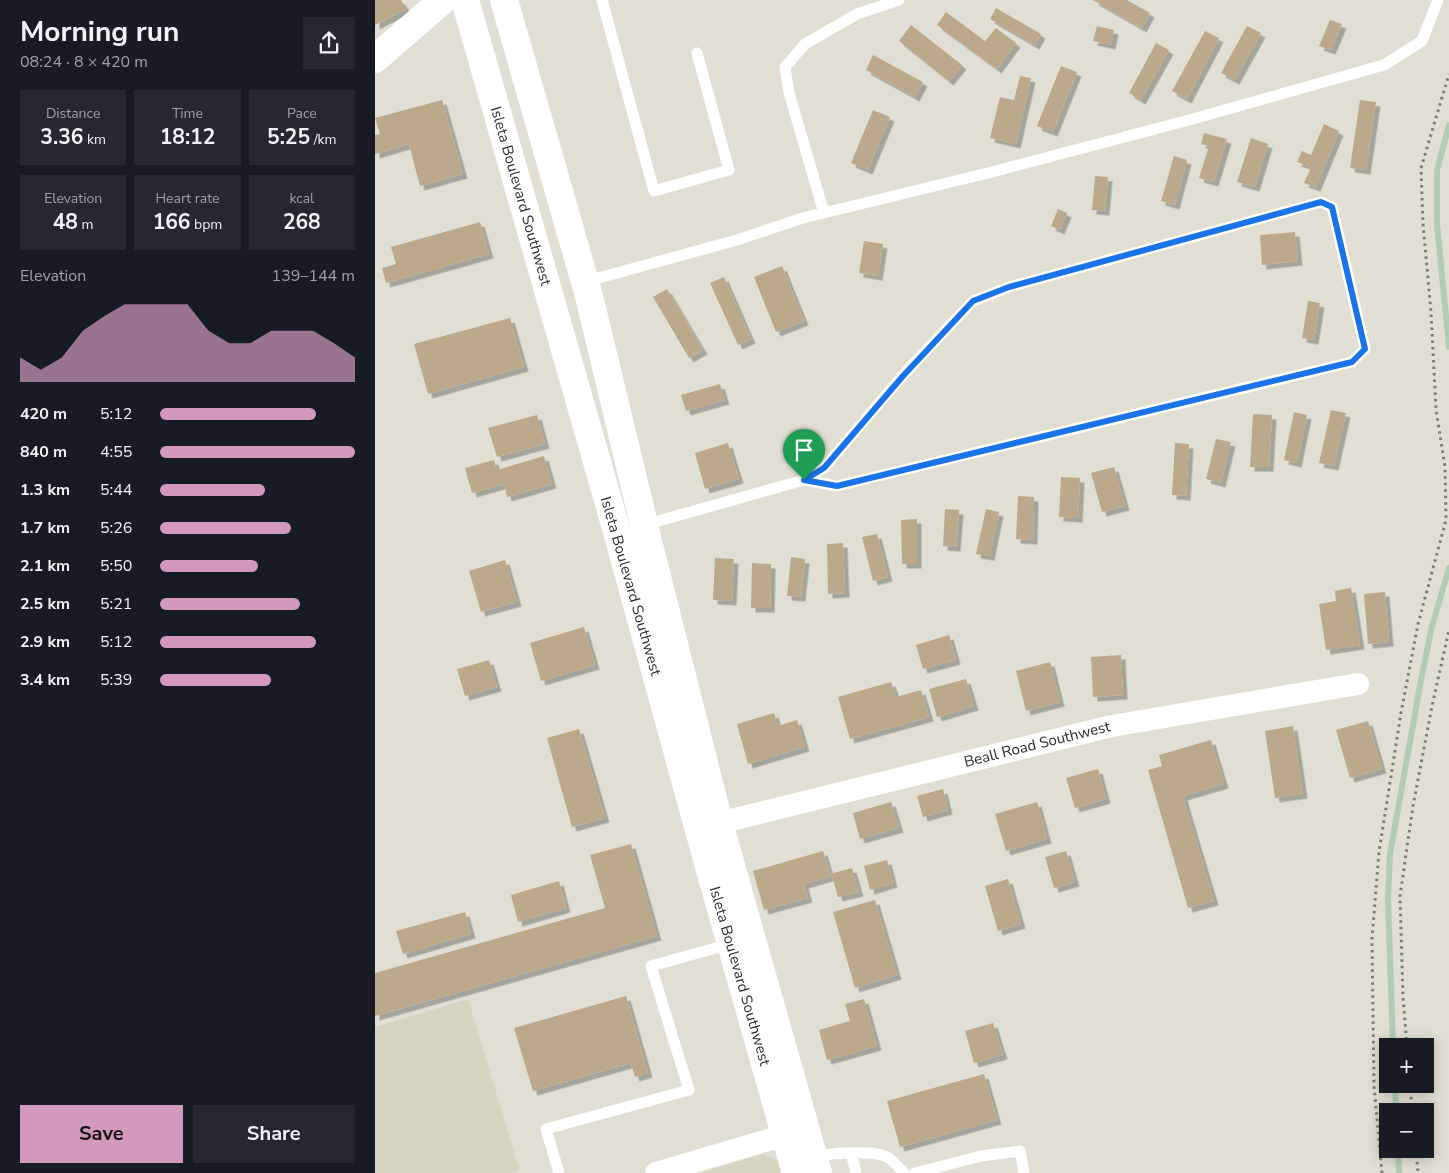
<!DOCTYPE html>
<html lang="en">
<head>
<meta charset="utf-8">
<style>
	body { margin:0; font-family:"Nunito Sans",sans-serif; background:#242831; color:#f1f3f6; height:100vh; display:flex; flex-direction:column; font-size:19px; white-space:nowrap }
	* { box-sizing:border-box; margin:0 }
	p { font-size:16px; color:#9ea1a6 }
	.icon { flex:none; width:28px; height:28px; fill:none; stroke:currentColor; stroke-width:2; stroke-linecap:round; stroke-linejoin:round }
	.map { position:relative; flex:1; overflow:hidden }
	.sheet { display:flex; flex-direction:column; background:#171b24; width:375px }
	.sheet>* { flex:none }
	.tools { position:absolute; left:1004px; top:1038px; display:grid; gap:10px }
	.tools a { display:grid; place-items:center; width:55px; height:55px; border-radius:0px; background:#171b24; box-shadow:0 2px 12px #0003; font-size:25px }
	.pin { position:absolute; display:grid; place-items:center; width:42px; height:42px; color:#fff; margin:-51px -21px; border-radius:50% 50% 50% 0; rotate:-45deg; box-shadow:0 0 5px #0007 }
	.pin .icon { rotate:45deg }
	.round { display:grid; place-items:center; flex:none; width:52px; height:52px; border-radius:0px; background:#242831 }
	.headline { display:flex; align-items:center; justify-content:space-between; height:85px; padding:0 20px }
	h1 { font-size:28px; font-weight:700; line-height:38px }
	.stats { display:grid; grid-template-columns:repeat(3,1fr); gap:8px; height:85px; padding:5px 20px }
	.stats div { display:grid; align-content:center; border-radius:0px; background:#242831; text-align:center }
	.stats b { font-size:21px; font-weight:700 }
	.stats small { font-size:14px; font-weight:400 }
	.stats p { font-size:14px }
	.chart { height:140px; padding:10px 20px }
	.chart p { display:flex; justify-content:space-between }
	.chart svg { width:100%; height:90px; margin-top:5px; fill:#d299bd; opacity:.7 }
	.action { display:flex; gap:10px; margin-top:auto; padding:10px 20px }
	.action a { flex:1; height:58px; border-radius:0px; background:#d299bd; color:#111; font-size:20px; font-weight:700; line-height:58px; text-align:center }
	.action a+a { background:#242831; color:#f1f3f6 }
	ul { padding:0 20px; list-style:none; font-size:16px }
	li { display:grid; grid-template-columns:80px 60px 1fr; align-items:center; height:38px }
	li i { height:12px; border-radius:6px; background:#d299bd }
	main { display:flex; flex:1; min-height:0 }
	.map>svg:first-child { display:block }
	.built { fill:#d7d5c2 }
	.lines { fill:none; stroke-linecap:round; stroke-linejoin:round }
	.stream { stroke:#b1ccb2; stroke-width:6 }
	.building { fill:#bca98b; filter:url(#shadow) }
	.path { stroke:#7c7c74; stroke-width:3; stroke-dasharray:2.5 4; stroke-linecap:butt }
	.service { stroke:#fff; stroke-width:11 }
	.minor { stroke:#fff; stroke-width:22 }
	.tertiary { stroke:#fff; stroke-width:28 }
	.secondary { stroke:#fff; stroke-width:28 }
	.route-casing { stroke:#fff; stroke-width:10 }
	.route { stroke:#1a73e8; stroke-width:6 }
	.labels { text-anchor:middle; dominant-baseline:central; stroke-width:5; stroke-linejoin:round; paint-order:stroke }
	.street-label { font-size:15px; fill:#292925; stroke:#fff }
</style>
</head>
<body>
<main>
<section class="sheet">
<div class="headline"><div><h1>Morning run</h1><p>08:24 · 8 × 420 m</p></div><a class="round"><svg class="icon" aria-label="share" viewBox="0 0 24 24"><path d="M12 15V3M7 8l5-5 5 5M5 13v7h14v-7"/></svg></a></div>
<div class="stats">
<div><p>Distance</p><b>3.36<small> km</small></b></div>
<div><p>Time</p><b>18:12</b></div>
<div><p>Pace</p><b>5:25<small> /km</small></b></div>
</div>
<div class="stats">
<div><p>Elevation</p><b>48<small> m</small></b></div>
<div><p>Heart rate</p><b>166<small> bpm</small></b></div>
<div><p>kcal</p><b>268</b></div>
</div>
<div class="chart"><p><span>Elevation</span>139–144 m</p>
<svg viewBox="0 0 160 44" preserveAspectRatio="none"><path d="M0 44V32L10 38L20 32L30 19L40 12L50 6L60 6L70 6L80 6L90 19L100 25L110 25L120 19L130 19L140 19L150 25L160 32V44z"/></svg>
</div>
<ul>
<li><b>420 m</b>5:12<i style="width:80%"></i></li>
<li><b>840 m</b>4:55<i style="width:100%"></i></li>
<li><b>1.3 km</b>5:44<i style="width:54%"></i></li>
<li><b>1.7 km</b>5:26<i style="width:67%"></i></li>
<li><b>2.1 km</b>5:50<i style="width:50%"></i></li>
<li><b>2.5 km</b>5:21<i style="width:72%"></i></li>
<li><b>2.9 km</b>5:12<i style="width:80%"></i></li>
<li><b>3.4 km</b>5:39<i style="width:57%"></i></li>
</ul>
<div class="action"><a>Save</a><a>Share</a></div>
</section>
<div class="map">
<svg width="1074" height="1173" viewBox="0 0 1074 1173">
	<defs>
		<filter id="shadow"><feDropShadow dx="4.5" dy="4.5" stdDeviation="0" flood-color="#0004"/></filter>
	</defs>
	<rect width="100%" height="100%" fill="#e1dfd4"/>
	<path class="built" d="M93 999 145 1171 138 1173H0V1027Z
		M388 1154 406 1162 410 1173H325Z"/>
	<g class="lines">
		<path class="stream" d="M1074 125 1062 170V224L1074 347
			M1018 1046 1013 899 1015 854 1046 680 1057 626 1074 568
			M1020 1084 1021 1111
			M1023 1149 1024 1173"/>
	</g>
	<path class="building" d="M0 0H26L31 9 0 25Z
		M718 0H752L775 13 767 28Z
		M621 8 666 34 660 45 615 19Z
		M571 12 610 41 621 28 641 43 622 69 562 25Z
		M955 20 967 24 956 50 944 46Z
		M536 25 587 65 574 81 524 41Z
		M722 26 739 30 736 45 718 41Z
		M872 26 886 33 860 80 846 73Z
		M830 31 844 38 812 99 797 91Z
		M781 43 794 50 766 100 754 93Z
		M498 55 548 82 540 97 491 70Z
		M686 66 702 72 678 132 662 126Z
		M645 76 656 78 641 144 615 138 625 97 639 100Z
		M67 100 88 174 45 186 34 144 0 154V135L5 134 0 118Z
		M985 100 1001 102 991 170 975 168Z
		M498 110 515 117 493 170 476 163Z
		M949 124 964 131 941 187 929 183 936 167 922 162 927 151 936 155Z
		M829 133 852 139 839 182 824 178 834 146 826 144Z
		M876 138 893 144 880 187 862 182Z
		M799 156 812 160 800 205 786 201Z
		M720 176 733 177 730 211 717 210Z
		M683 209 692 213 685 230 676 226Z
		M105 222 114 254 11 283 7 268 21 264 16 247Z
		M920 232 923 261 887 265 885 235Z
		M489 241 508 244 503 276 484 273Z
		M407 266 429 321 401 332 379 277Z
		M349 277 376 339 363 345 335 283Z
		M292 289 328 350 314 358 278 297Z
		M933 301 945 303 939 340 927 338Z
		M135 318 149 367 53 394 39 344Z
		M345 384 350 400 311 411 306 395Z
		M956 410 971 413 959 466 944 463Z
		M919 412 932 415 922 463 909 460Z
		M878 414 897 415 894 467H875Z
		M162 415 170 444 122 457 113 428Z
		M841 439 856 442 846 483 831 479Z
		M353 443 364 479 330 489 320 453Z
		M800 443 814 444 811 496 797 495Z
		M169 456 177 484 132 497 129 484 97 493 90 468 119 460 122 470Z
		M739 467 750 506 727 512 716 473Z
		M686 477 705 478 703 518 684 517Z
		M643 496 659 497 658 540 641 539Z
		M570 509 584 510 581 547 568 546Z
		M611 509 624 512 615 556 601 554Z
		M542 519V564H527L526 520Z
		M502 534 513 577 498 581 487 537Z
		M468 543 470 593 453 594 452 544Z
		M416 557 430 559 426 597 412 596Z
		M340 558 359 559 357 601 338 600Z
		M130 560 142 602 106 612 94 571Z
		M377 563 396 564 395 608H376Z
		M976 588 985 645 951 650 944 604 961 601 960 591Z
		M1010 592 1014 642 993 644 989 594Z
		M209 627 220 665 166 681 155 643Z
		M574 635 581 660 548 669 541 645Z
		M746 655 748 695 718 697 716 657Z
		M114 660 122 687 90 696 82 669Z
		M675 662 685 702 651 711 641 671Z
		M591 679 599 706 562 717 554 689Z
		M516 682 521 697 546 690 554 717 475 739 463 697Z
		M399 713 403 726 422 720 430 747 373 764 362 724Z
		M993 721 1007 769 975 778 961 730Z
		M918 726 928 794 900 798 890 731Z
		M204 729 230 818 197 827 172 738Z
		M836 740 849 784 808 796 839 901 813 908 773 770 787 766 784 755Z
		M723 769 731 799 700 808 691 778Z
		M568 789 573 810 548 817 542 796Z
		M516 802 524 828 485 839 478 813Z
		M662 802 672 839 631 851 620 814Z
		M256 844 282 936 0 1016V973L230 908 215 855Z
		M448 851 455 874 477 868 484 892 463 897 457 876 429 884 433 898 389 910 378 871Z
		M691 851 700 882 679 888 670 857Z
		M512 860 518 883 495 890 489 866Z
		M633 879 646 924 623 931 610 886Z
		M184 881 191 908 143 922 136 895Z
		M500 900 522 975 480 988 458 912Z
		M90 912 96 934 28 954 21 931Z
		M251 996 273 1073 260 1077 256 1063 158 1091 139 1028Z
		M489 999 502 1046 452 1060 444 1030 475 1021 470 1004Z
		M618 1023 628 1055 599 1063 590 1031Z
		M609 1074 622 1120 525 1147 512 1101Z"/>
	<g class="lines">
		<path class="path" d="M1032 1046 1028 998 1025 896 1038 806 1057 706 1074 630
			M1035 1084 1037 1111
			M1041 1149 1043 1173
			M1007 1173 999 1086 997 939 1004 852 1026 713 1043 624 1071 520 1070 467 1061 410 1056 312 1048 224 1046 168 1074 74"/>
		<path class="service" d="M227 0 279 191 354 170 322 53
			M449 213 414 93 410 67 430 44 482 14 524 0
			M209 282 362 240 428 218 613 173 814 120 1009 65 1047 41 1063 0
			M269 525 429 480 449 468 527 376 598 301 634 287 946 202 957 207 990 349 977 362 462 486 429 480
			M476 1153 481 1173
			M438 1156C456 1154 501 1148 515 1159 520 1163 525 1169 529 1173
			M184 1173 171 1129 314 1090 276 966 355 944
			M540 1173 606 1156 645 1151 649 1173"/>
		<path class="minor" d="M344 823 737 726 983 684
			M281 1173 427 1130"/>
		<path class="tertiary" d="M0 59 68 0"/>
		<path class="secondary" d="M90 0 244 539 335 870 421 1173
			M129 0 214 296 274 545 344 823 443 1173"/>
	</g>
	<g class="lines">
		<g class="route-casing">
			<path id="route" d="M946 202 957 207 990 349 977 362 462 486 429 480 449 468 528 376 598 301 634 287Z"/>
		</g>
		<use href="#route" class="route"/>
	</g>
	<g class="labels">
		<g class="street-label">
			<text transform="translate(146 196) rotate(74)">Isleta Boulevard Southwest</text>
			<text transform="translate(256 586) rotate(74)">Isleta Boulevard Southwest</text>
			<text transform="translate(662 744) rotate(-14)">Beall Road Southwest</text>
			<text transform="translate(365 976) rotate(74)">Isleta Boulevard Southwest</text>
		</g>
	</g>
</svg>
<div class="tools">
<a>+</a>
<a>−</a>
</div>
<div class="pin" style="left:429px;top:480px;background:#1e9e55"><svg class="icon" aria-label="arrive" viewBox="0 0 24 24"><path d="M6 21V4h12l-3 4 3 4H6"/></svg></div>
</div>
</main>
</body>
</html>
